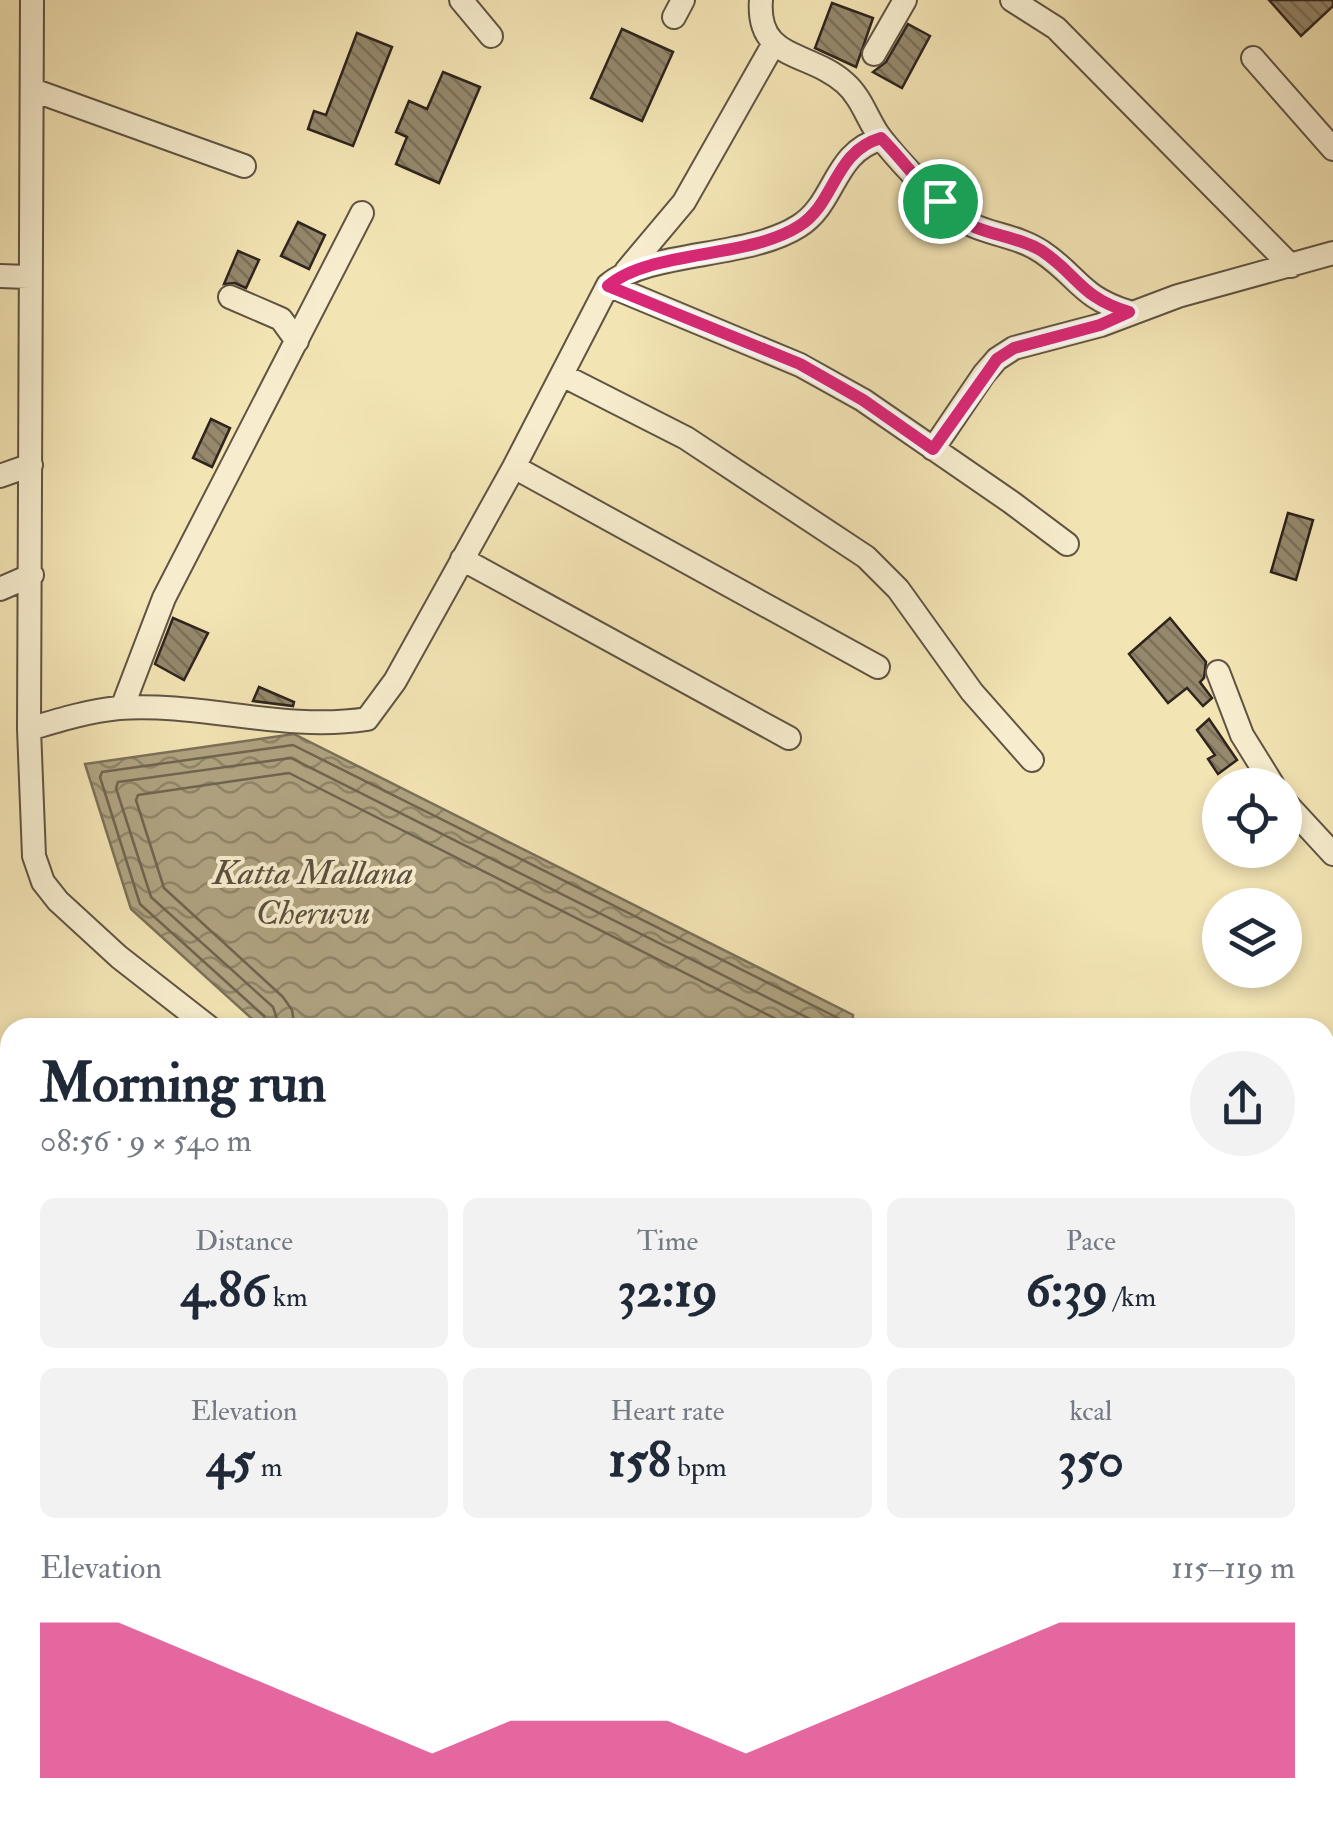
<!DOCTYPE html>
<html lang="en">
<head>
<meta charset="utf-8">
<style>
	body { margin:0; font-family:"IM FELL Double Pica",serif; background:#f2f2f3; color:#1f2937; height:100vh; display:flex; flex-direction:column; font-size:38px; white-space:nowrap }
	* { box-sizing:border-box; margin:0 }
	p { font-size:32px; color:#747a83 }
	.icon { flex:none; width:55px; height:55px; fill:none; stroke:currentColor; stroke-width:2; stroke-linecap:round; stroke-linejoin:round }
	.map { position:relative; flex:1; overflow:hidden }
	.details { position:absolute; left:0px; top:1018px; width:1335px; height:812px; display:flex; flex-direction:column; background:#fff; border-radius:30px 30px 0 0; box-shadow:0 5px 15px #0003 }
	.details>* { flex:none }
	.tools { position:absolute; left:1202px; top:768px; display:grid; gap:20px }
	.tools a { display:grid; place-items:center; width:100px; height:100px; border-radius:50%; background:#fff; box-shadow:0 5px 15px #0003; font-size:50px }
	.pin { position:absolute; display:grid; place-items:center; width:85px; height:85px; color:#fff; margin:-42px; border:5px solid #fff; border-radius:50%; box-shadow:0 2px 10px #0007 }
	.round { display:grid; place-items:center; flex:none; width:105px; height:105px; border-radius:52px; background:#f2f2f3 }
	.headline { display:flex; align-items:center; justify-content:space-between; height:170px; padding:0 40px }
	h1 { font-size:55px; font-weight:700; line-height:75px }
	.stats { display:grid; grid-template-columns:repeat(3,1fr); gap:15px; height:170px; padding:10px 40px }
	.stats div { display:grid; align-content:center; border-radius:15px; background:#f2f2f3; text-align:center }
	.stats b { font-size:50px; font-weight:700 }
	.stats small { font-size:28px; font-weight:400 }
	.stats p { font-size:28px }
	.chart { height:280px; padding:20px 40px }
	.chart p { display:flex; justify-content:space-between }
	.chart svg { width:100%; height:180px; margin-top:10px; fill:#db2777; opacity:.7 }
	.map>svg:first-child { display:block }
	.water { fill:url(#water-waves); stroke:#7c7059; stroke-width:2.5 }
	.lines { fill:none; stroke-linecap:round; stroke-linejoin:round }
	.shore { stroke:#706450; stroke-width:2.5 }
	.building { fill:url(#building-back-hatch); stroke:#2f241e; stroke-width:2.5 }
	.minor-casing { stroke:#605444; stroke-width:26 }
	.minor { stroke:#f7edce; stroke-width:22 }
	.route-casing { stroke:#fff; stroke-width:20 }
	.route { stroke:#db2777; stroke-width:12 }
	.labels { text-anchor:middle; dominant-baseline:central; stroke-width:8; stroke-linejoin:round; paint-order:stroke }
	.water-label { font-size:35px; font-style:italic; fill:#5c5041; stroke:#f7edce }
</style>
</head>
<body>
<div class="map">
<svg width="1333" height="1829" viewBox="0 0 1333 1829">
	<defs>
		<pattern id="water-waves" width="16" height="10" patternUnits="userSpaceOnUse" patternTransform="scale(2.5)"><rect width="16" height="10" fill="#b0a381"/><path d="M0 5q4-4 8 0t8 0" fill="none" stroke="#908569"/></pattern>
		<pattern id="building-back-hatch" width="6" height="6" patternUnits="userSpaceOnUse" patternTransform="scale(2.5)"><rect width="6" height="6" fill="#95886c"/><path d="M-1 5l2 2M0 0l6 6M5-1l2 2" fill="none" stroke="#7a6f58"/></pattern>
	</defs>
	<rect width="100%" height="100%" fill="#f3e4b4"/>
	<filter id="stains"><feTurbulence type="fractalNoise" baseFrequency=".002" numOctaves="4"/><feColorMatrix values="0 0 0 0 .2 0 0 0 0 .09 0 0 0 0 .02 0 0 0 .5 -.17"/></filter>
	<radialGradient id="worn" r=".72"><stop offset=".6" stop-color="#630" stop-opacity="0"/><stop offset="1" stop-color="#630" stop-opacity=".3"/></radialGradient>
	<path class="water" d="M294 734 853 1015 852 1027H261L131 909 85 764Z"/>
	<g class="lines">
		<path class="shore" d="M267 1028 264 1016 140 904 100 777 102 772 293 745 840 1019 843 1028
			M280 1028 273 1007 151 897 116 788 118 782 291 758 828 1028
			M295 1028 292 1010 283 997 164 888 136 800 138 795 289 773 794 1028"/>
	</g>
	<path class="building" d="M1269 0H1333V6L1301 36Z
		M832 3 873 18 856 67 815 48Z
		M908 24 930 36 902 88 873 72 886 62Z
		M622 29 673 52 642 121 591 98Z
		M357 33 392 47 353 146 308 129 314 111 326 115Z
		M443 72 480 87 439 183 396 164 407 137 396 132 409 101 427 109Z
		M298 222 325 235 309 269 281 256Z
		M238 251 259 260 246 288 235 283 224 284Z
		M211 419 230 428 212 467 193 458Z
		M1288 513 1313 520 1296 580 1271 572Z
		M173 618 208 633 184 680 155 664Z
		M1170 618 1206 662 1204 678 1200 682 1212 698 1203 706 1187 688 1168 703 1129 654Z
		M259 687 294 702 293 706 253 701Z
		M1209 719 1237 760 1218 774 1208 759 1215 755 1197 730Z"/>
	<g class="lines">
		<g class="minor-casing">
			<path id="minor" d="M32 0 29 729 34 856 43 882 58 901 119 957 210 1028
				M461 0 491 36
				M761 0C756 61 810 51 845 83 861 97 867 118 878 134 893 155 938 203 958 217 983 235 1016 234 1042 252 1079 277 1080 297 1129 312
				M1012 0 1056 28 1291 266
				M674 17 683 0
				M874 54 905 0
				M1253 58 1333 149
				M33 90 244 166
				M626 271 684 202 773 45
				M0 276 28 277
				M608 285 800 365 863 400 1011 502 1067 544
				M230 297 281 319 297 341
				M562 375 686 438 866 557 898 589 972 692 1032 760
				M933 449 984 374 997 359 1014 348 1101 325 1178 296 1333 253
				M514 467 878 667
				M0 476 31 465
				M462 559 789 738
				M0 589 32 575
				M1218 672 1242 735 1273 785
				M122 708 164 598 362 213
				M29 729C59 720 88 711 119 708 200 702 284 732 367 719L395 681 514 467 608 285C649 250 748 259 799 226 836 203 833 152 881 139
				M1285 802 1333 854
				M1325 1223 1333 1229
				M1325 1285 1333 1293
				M0 1499 10 1493
				M0 1756 10 1753
				M857 1820 865 1829
				M1063 1820 1073 1829
				M1175 1820 1184 1829
				M160 1829 171 1820
				M370 1829 382 1820
				M599 1829 616 1820
				M727 1829 745 1820"/>
		</g>
		<use href="#minor" class="minor"/>
	</g>
	<g class="lines">
		<g class="route-casing">
			<path id="route" d="M881 138C909 166 935 207 970 225 993 236 1019 237 1042 251 1079 276 1080 297 1129 312L1100 325 1014 348 997 359 933 449 863 400 800 364 608 286C649 250 748 259 799 226 836 203 833 152 881 138Z"/>
		</g>
		<use href="#route" class="route"/>
	</g>
	<g class="labels">
		<g class="water-label">
			<text x="313" y="873">Katta Mallana<tspan x="313" dy="40">Cheruvu</tspan></text>
		</g>
	</g>
	<rect width="100%" height="100%" filter="url(#stains)"/>
	<rect width="100%" height="100%" fill="url(#worn)"/>
</svg>
<div class="tools">
<a><svg class="icon" aria-label="locate" viewBox="0 0 24 24"><circle cx="12" cy="12" r="6"/><path d="M12 2v4M12 18v4M2 12h4M18 12h4"/></svg></a>
<a><svg class="icon" aria-label="layers" viewBox="0 0 24 24"><path d="M12 4l9 5-9 5-9-5zM3 14l9 5 9-5"/></svg></a>
</div>
<div class="pin" style="left:940px;top:201px;background:#1e9e55"><svg class="icon" aria-label="arrive" viewBox="0 0 24 24"><path d="M6 21V4h12l-3 4 3 4H6"/></svg></div>
<section class="details">
<div class="headline"><div><h1>Morning run</h1><p>08:56 · 9 × 540 m</p></div><a class="round"><svg class="icon" aria-label="share" viewBox="0 0 24 24"><path d="M12 15V3M7 8l5-5 5 5M5 13v7h14v-7"/></svg></a></div>
<div class="stats">
<div><p>Distance</p><b>4.86<small> km</small></b></div>
<div><p>Time</p><b>32:19</b></div>
<div><p>Pace</p><b>6:39<small> /km</small></b></div>
</div>
<div class="stats">
<div><p>Elevation</p><b>45<small> m</small></b></div>
<div><p>Heart rate</p><b>158<small> bpm</small></b></div>
<div><p>kcal</p><b>350</b></div>
</div>
<div class="chart"><p><span>Elevation</span>115–119 m</p>
<svg viewBox="0 0 160 44" preserveAspectRatio="none"><path d="M0 44V6L10 6L20 14L30 22L40 30L50 38L60 30L70 30L80 30L90 38L100 30L110 22L120 14L130 6L140 6L150 6L160 6V44z"/></svg>
</div>
</section>
</div>
</body>
</html>
